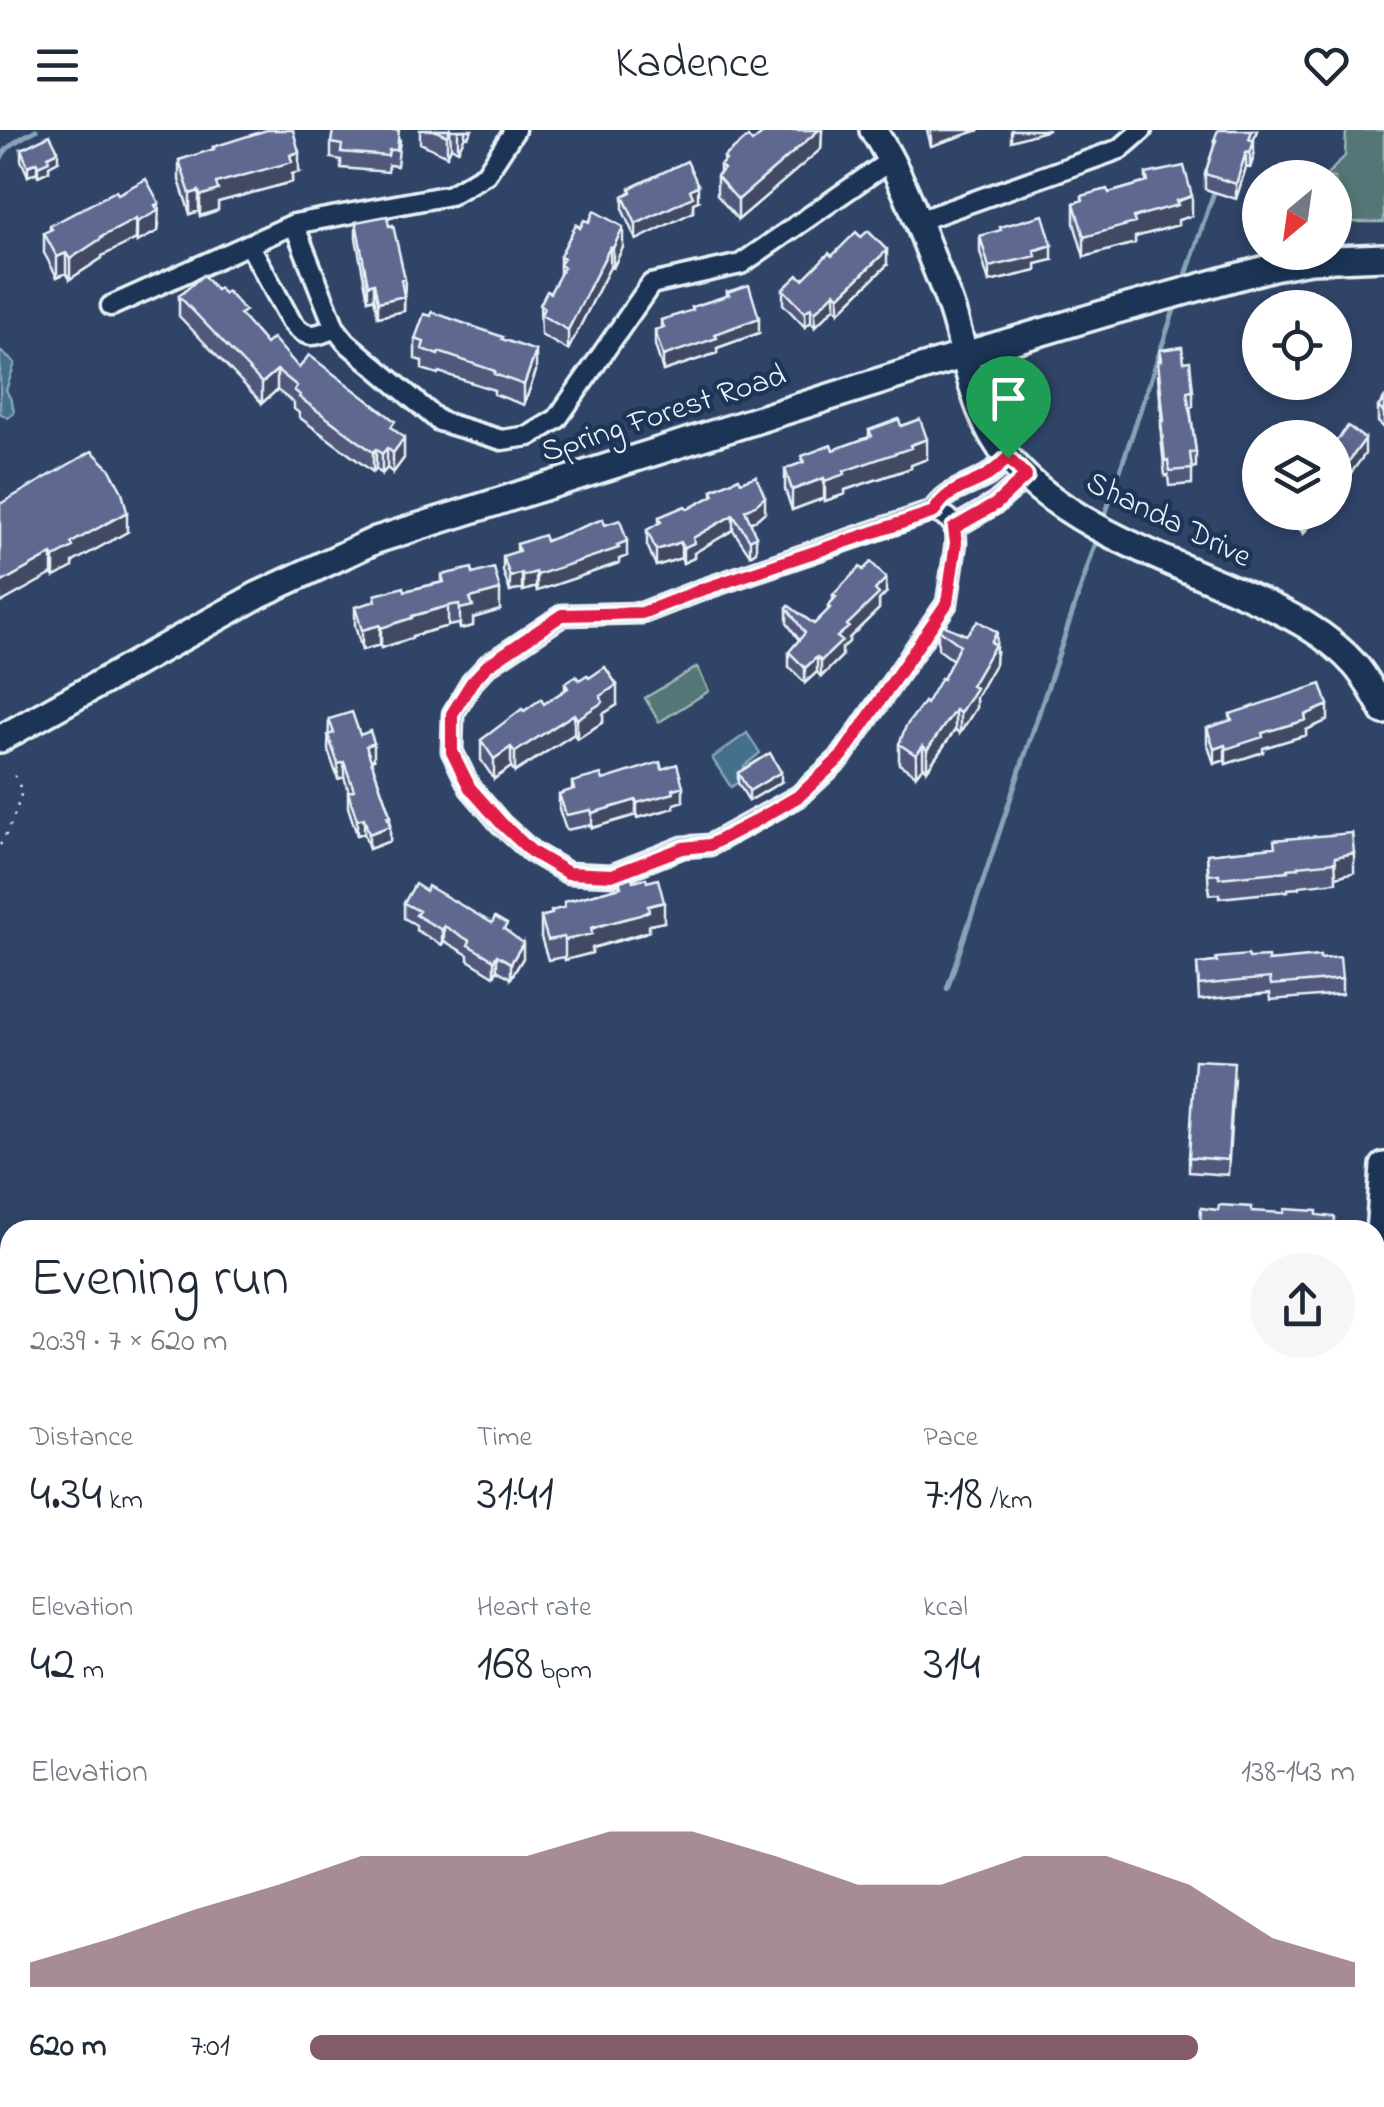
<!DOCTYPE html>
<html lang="en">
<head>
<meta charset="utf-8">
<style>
	body { margin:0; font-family:"Indie Flower",sans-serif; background:#f6f6f7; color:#1f2937; height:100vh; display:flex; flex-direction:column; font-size:38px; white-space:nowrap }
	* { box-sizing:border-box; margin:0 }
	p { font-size:32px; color:#747a83 }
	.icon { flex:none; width:55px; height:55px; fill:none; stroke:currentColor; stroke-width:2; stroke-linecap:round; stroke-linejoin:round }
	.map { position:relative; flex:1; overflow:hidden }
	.panel { position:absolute; left:0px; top:1090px; width:1385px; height:888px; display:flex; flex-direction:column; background:#fff; border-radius:30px 30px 0 0; box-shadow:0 5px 15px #0003 }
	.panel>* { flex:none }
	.needle { width:65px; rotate:209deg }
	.fabs { position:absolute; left:1242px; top:30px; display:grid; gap:20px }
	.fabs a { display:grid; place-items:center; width:110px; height:110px; border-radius:50%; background:#fff; box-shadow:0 5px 15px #0003; font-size:50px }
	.pin { position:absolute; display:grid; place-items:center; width:85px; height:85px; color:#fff; margin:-102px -42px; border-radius:50% 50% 50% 0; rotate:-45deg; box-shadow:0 0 10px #0007 }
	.pin .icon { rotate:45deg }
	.round { display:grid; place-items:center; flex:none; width:105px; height:105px; border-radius:52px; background:#f6f6f7 }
	.head { display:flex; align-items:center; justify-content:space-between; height:170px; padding:0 30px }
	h1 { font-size:55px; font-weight:600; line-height:75px }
	.metrics { display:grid; grid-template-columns:repeat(3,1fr); gap:15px; height:170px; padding:10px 30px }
	.metrics div { display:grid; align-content:center }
	.metrics b { font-size:50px; font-weight:600 }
	.metrics small { font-size:28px; font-weight:400 }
	.metrics p { font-size:28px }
	.chart { height:280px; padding:20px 30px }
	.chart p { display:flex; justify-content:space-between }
	.chart svg { width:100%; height:180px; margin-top:10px; fill:#845c67; opacity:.7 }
	ul { padding:0 30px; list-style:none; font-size:32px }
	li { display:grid; grid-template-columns:160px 120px 1fr; align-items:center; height:75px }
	li i { height:25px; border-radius:12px; background:#845c67 }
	header { display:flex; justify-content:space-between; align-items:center; height:130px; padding:0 30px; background:#fff; font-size:45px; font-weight:600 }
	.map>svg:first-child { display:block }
	.green { fill:#547676; stroke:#9eb4b7; stroke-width:2.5 }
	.water { fill:#45708b; stroke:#86a4b7; stroke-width:2.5 }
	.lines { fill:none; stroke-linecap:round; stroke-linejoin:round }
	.stream { stroke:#86a4b7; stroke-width:5 }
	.street-casing { stroke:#e8f1f8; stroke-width:25 }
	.secondary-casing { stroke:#e8f1f8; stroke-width:32 }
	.path { stroke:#e8f1f8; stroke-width:2.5; stroke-dasharray:2.5 8; stroke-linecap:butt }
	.street { stroke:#1d3557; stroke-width:18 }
	.secondary { stroke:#1d3557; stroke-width:25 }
	.wall { fill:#51597b; stroke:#e8f1f8; stroke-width:2.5 }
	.shaded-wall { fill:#424864; stroke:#e8f1f8; stroke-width:2.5 }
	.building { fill:#5e678f; stroke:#e8f1f8; stroke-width:2.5 }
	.route-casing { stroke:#fff; stroke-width:20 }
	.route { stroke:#e11d48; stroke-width:12 }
	.labels { text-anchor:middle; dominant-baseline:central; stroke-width:9; stroke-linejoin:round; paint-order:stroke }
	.street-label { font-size:32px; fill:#e8f1f8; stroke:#1d3557 }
</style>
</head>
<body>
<header><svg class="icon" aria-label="menu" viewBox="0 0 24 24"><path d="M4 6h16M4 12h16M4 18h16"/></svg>Kadence<svg class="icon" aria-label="heart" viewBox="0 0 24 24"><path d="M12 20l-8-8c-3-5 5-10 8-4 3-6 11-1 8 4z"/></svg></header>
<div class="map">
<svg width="1384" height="1977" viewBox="0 0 1384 1977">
	<rect width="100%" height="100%" fill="#304468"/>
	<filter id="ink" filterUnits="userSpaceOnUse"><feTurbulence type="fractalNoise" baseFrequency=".01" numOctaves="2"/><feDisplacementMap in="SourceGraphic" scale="20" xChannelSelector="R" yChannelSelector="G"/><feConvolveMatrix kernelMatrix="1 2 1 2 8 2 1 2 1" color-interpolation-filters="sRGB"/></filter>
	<g filter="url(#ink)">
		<path class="green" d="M1346 0H1384V92H1335V48L1325 47 1345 26Z
			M697 537 709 561 659 592 645 568Z"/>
		<path class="water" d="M0 221 15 233 6 260 12 272 14 283 8 288 0 283Z
			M747 603 760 623 744 636 748 646 731 657 712 628Z"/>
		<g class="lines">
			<path class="stream" d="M0 31C4 16 23 7 36 0
				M1183 154 1216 56
				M1103 391 1176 174
				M947 859 1098 406"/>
			<g class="street-casing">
				<path id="street" d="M918 91 1120 19 1142 0
					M294 94 335 198 346 212 439 291 502 310 529 306 557 289 651 154 741 134 891 30
					M249 114 291 191C306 210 314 207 335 198
					M111 176 294 94 450 65 486 44 515 0
					M933 381 948 388 955 397 956 413 947 473 841 627 799 666 710 715 683 717 612 745 568 743 532 722 501 694 470 658 452 621 453 584 472 552 488 535 563 485 642 483 701 460 933 381C946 359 968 357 988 345 995 340 1002 334 1008 328
					M955 397 996 373 1027 346
					M0 1535H10
					M535 1968 545 1977
					M578 1968 580 1977
					M176 1977 183 1968
					M464 1977V1968
					M492 1977 493 1968
					M835 1977V1968"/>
			</g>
			<g class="secondary-casing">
				<path id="secondary" d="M873 0C898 38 914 81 930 123 939 147 950 170 956 194 969 240 976 290 1008 328 1063 395 1171 431 1249 466 1288 484 1327 503 1356 536 1367 549 1376 566 1384 581
					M0 609 258 465 376 410 931 235 1106 183 1273 137 1310 130 1384 127
					M1375 1158 1384 1036
					M1214 1977 1215 1968"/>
			</g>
			<path class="path" d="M0 715C10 699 17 679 22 661L11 638"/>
			<use href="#street" class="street"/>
			<use href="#secondary" class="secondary"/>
		</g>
		<path class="wall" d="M420 0H472L468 7 465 6 458 21 451 17 447 26 420 13Z
			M822 0 821 19 738 90 717 65V46L720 42V35L724 32V27L752 12Z
			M927 0H979L931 16Z
			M1257 0 1253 11 1254 26 1250 38 1246 37 1236 69 1205 59V44L1214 17V10Z
			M400 10 397 36 389 35 388 42 341 38V30L331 28V13Z
			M213 17 299 42 292 44V52L218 72V80L200 86 199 81 190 84 179 50V30L213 20Z
			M21 19 58 31 49 36V41L38 46 37 42 28 46 21 30Z
			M1146 44 1192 86 1178 90V95L1135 107V113L1084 127 1074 93V73L1082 70V66L1109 63 1146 52Z
			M630 58 698 71 693 73V82L636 110 623 81V66L630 62Z
			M118 64 159 93 158 101 137 112 136 109 102 126V128L70 149 66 143 57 147 44 123V103L50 100V96Z
			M356 92 389 96 405 149 404 181 378 187 374 168 368 170 356 108Z
			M576 95 623 117 613 138 610 137 568 220 541 205 540 175 550 163 560 145V126Z
			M1000 101 1052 130 1036 134V141L989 152 980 122V106Z
			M832 126 887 135 839 182 835 177 815 197 811 192 805 197 783 174V159L803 149Z
			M727 162 759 203 717 218V223L663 241 655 215V200L661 198V190L692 181V177L727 166Z
			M179 166 245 189 266 214 299 238 395 301 404 328 393 343 387 338 382 344 376 339 373 342 299 287V283L294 279V273L277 260 262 273 179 186Z
			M415 209 503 210 536 241 524 275 494 264V260L439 242 438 244 422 239V231L415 229Z
			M1160 220 1184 232 1193 261V276L1190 277 1196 322V337L1192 338V354L1169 356 1168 345 1165 346 1161 306V291H1162L1158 246Z
			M1384 269V298L1378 292V277Z
			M901 296 927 329 911 335V338L845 360V364L825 371 824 368 792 380 785 359V339L802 333V326L833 320 869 307V300Z
			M741 352 765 382 757 389 750 393 756 421 750 425 733 400 694 423V428L683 433 681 428 656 436 647 415V400L659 394V387L688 379 712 366V360Z
			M0 374 127 402 73 432V437L54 447Z
			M1287 382H1321L1304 403 1287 389Z
			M605 395 627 426 619 429V433L537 461 536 457 523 461 522 458 510 462 503 441V426L517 422V414L546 411Z
			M473 444 500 480 473 488V496L460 499 459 494 448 496 412 506V508L381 518 380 515 362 520 355 496V477L375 472V465L405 461 442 452V445Z
			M886 463 879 470V479L849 508V512L842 518V526L821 547 817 542 805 553 789 537V522L799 510 787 493V478L814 494 828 481V476L833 470V465Z
			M938 499 997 522 995 525V534L976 567V578L960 603 955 600 927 640 923 636 916 645 899 634V614L943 549 953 530 938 519Z
			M579 550 617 575 603 584V592L577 609 574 604 515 642 511 637 494 649 481 630V610L524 581 544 574 565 560V553Z
			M1230 584 1328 590 1306 600V605L1263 618V622L1226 634 1225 630 1214 634 1207 613V598L1230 591Z
			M329 589 360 605 374 629 371 630 390 685V711L369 719 364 703 357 705 348 677V662H349L344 647 338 649 328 620Z
			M662 639 683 671 674 674V678L637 688 636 685 592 698 591 695 566 700 559 679V664L572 660V652L603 650Z
			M738 643 781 652 749 671 738 653Z
			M1352 703 1354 742 1336 747V752L1299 756V758L1288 759V761L1219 768V764L1209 765 1207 724 1274 717Z
			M619 749 633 751 664 792 649 795V801L640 805 592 818V823L565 830 564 827 548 830 541 807V787L551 784 564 778V772L619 758Z
			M404 773 507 801 523 828 511 848 497 840 494 846 468 830V825L444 811 442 815 416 800V795L404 788Z
			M1249 828 1268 831 1320 829 1342 849V864L1271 870 1270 863 1199 870 1197 834Z
			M1234 948 1228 1045 1189 1042V1027Z
			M1375 1583 1384 1585V1647L1375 1645Z
			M0 1781 10 1784V1881L0 1878Z
			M1384 1821V1891L1375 1883V1833Z
			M946 1968H978L977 1977H945Z"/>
		<path class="shaded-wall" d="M450 0 451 17 447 26V6Z
			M465 0V6L458 21V1Z
			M815 0H822L821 19 738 90V70Z
			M931 0H979L931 16Z
			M1011 0H1049L1011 11Z
			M1252 0H1257L1249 24V9Z
			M1254 11V26L1250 38V23Z
			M58 21V31L49 36V41L38 46V36L48 26Z
			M299 22V42L292 44V52L218 72V80L200 86V66L216 53Z
			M1246 22V37L1236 69V54Z
			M37 32V42L28 46V36Z
			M698 55V71L693 73V82L636 110V94Z
			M199 61V81L190 84V64Z
			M1192 66V86L1178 90V95L1135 107V113L1084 127V107Z
			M159 73 158 101 137 112V92Z
			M136 89V109L102 126V128L70 149V129L101 107Z
			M623 97V117L613 138V118Z
			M1052 115V130L1036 134V141L989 152V137Z
			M610 117V137L568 220V200Z
			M887 120V135L839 182V167Z
			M66 123V143L57 147V127Z
			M374 153V168L368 170V155Z
			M835 162V177L815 197V182Z
			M404 166V181L378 187V172Z
			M811 177V192L805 197V182Z
			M759 188V203L717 218V223L663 241V226L715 204Z
			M536 221V241L524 275V255Z
			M277 240V260L262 273V253Z
			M404 308V328L393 343V323Z
			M927 309V329L911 335V338L845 360V364L825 371V351L844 341Z
			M1365 309V324L1335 365V350Z
			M387 318V338L382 344V324Z
			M376 319V339L373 342V322Z
			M824 348V368L792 380V360Z
			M765 367V382L757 389 745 395V380Z
			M127 382V402L73 432V437L54 447V427L71 413Z
			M1308 382H1321L1304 403V388Z
			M733 385V400L694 423V428L683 433V418L693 408Z
			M756 406V421L750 425V410Z
			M627 411V426L619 429V433L537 461V445Z
			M681 412V428L656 436V420Z
			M52 424V444L0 473V453Z
			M536 442V457L523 461V446Z
			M522 443V458L510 462V447Z
			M886 448V463L879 470V479L849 508V512L842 518V526L821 547V531L837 507 875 460Z
			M500 460V480L473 488V496L460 499V479L470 468Z
			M448 476V496L412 506V508L381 518V498L412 486Z
			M380 495V515L362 520V500Z
			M997 502 995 534 976 567V578L960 603V583L971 556 991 512Z
			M817 527V542L805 553V538Z
			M617 555V575L603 584V592L577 609V589L600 566Z
			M1328 575V590L1306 600V605L1263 618V622L1226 634V619Z
			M955 580V600L927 640V620Z
			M574 584V604L515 642V622Z
			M374 613V629L366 631V616Z
			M1225 615V630L1214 634V619Z
			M923 616V636L916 645V625Z
			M511 617V637L494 649V629Z
			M344 632V647L338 649V634Z
			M781 642V652L749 671V661Z
			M683 656V671L674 674V678L637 688V673Z
			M636 670V685L592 698V683Z
			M390 685V711L369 719V704L387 686Z
			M364 688V703L357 705V690Z
			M1354 723V742L1336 747 1335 727Z
			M664 772V792L649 795V801L592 818V823L565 830V810L648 776Z
			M444 796V811L442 815V800Z
			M523 813V828L511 848V833Z
			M497 825V840L494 846V830Z
			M10 1271V1291L0 1296V1276Z
			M10 1718V1733L5 1736V1741L0 1744V1729L2 1722Z
			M38 1968H45L42 1977H35Z
			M361 1968V1977H344V1976Z"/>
		<path class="building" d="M267 0H293L299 22 290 25 292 32 216 53 218 60 200 66 199 61 190 64 179 30 214 19 213 17Z
			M333 0H399L397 20H389L388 26 341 22 342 15 331 13Z
			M434 0H450L447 6Z
			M767 0H819L738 70 717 46 724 39 720 35 726 30 724 27 748 7 752 12Z
			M1218 0H1252L1249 9 1254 11 1250 23 1246 22 1236 54 1205 44 1216 10H1214Z
			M50 5 58 21 48 26 49 31 38 36 37 32 28 36 21 19Z
			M687 31 698 55 690 60 693 67 636 94 623 66 631 62 630 58Z
			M1184 36 1192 66 1176 71 1178 75 1133 87 1135 93 1084 107 1074 73 1083 70 1082 66 1107 59 1109 63 1148 52 1146 44Z
			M146 49 159 73 155 75 158 81 137 92 136 89 101 107 102 108 70 129 66 123 57 127 44 103 52 99 50 96 116 61 118 64Z
			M594 81 623 97 613 118 610 117 568 200 541 185 544 178 540 175 547 161 550 163 564 137 560 135 564 128 560 126 576 95 580 98 584 90 589 92Z
			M1043 85 1052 115 1034 120 1036 126 989 137 980 106 1001 100 1000 97Z
			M387 86 389 96 393 95 405 149 401 150 404 166 378 172 374 153 368 155 356 92Z
			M868 101 887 120 839 167 835 162 815 182 811 177 805 182 783 159 798 145 803 149 829 123 832 126 856 102 861 107Z
			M203 145 216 160 219 158 224 164 227 161 245 181 240 184 266 214 273 208 299 238 309 225 395 291 391 297 404 308 393 323 387 318 382 324 376 319 373 322 299 267 300 265 294 260 297 256 277 240 262 253 179 166Z
			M749 155 759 188 715 204 717 208 663 226 655 200 664 197 661 190 693 180 692 177 729 165 727 162Z
			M432 182 503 207 502 209 536 221 524 255 494 244 495 241 439 222 438 225 422 219 424 212 415 209 424 184 431 186Z
			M1182 217 1184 232 1190 231 1193 261 1187 262 1196 322 1190 323 1192 339 1169 341 1168 330 1165 331 1161 291H1164L1158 231H1161L1160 220Z
			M1384 269V283L1378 277Z
			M899 289 901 296 920 289 927 309 910 315 911 318 844 341 845 344 825 351 824 348 792 360 785 339 804 332 802 326 831 315 833 320 872 306 869 300Z
			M1348 296 1365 309 1335 350V313Z
			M92 321 109 338 122 362 127 382 71 413 73 417 54 427 52 424 0 453V374Z
			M756 346 765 367 757 374 745 380 756 406 750 410 733 385 693 408 694 413 683 418 681 412 656 420 647 400 661 392 659 387 685 376 688 379 714 365 712 360 739 348 741 352Z
			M603 389 605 395 620 390 627 411 617 415 619 418 537 445 536 442 523 446 522 443 510 447 503 426 519 421 517 414 544 405 546 411Z
			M871 432 886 448 875 460 879 464 847 495 849 497 837 507 842 511 821 531 817 527 805 538 789 522 805 503 787 478 789 476 814 494 830 478 828 476 836 467 833 465 860 437 863 440Z
			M472 438 473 444 494 438 500 460 470 468 473 476 460 479 459 474 448 476 412 486V488L381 498 380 495 362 500 355 477 376 471 375 465 404 457 405 461 444 452 442 445Z
			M978 491 997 502 991 512 995 515 971 556 976 558 960 583 955 580 927 620 923 616 916 625 899 614 906 596 924 572 926 574 941 548 943 549 960 515 938 499 941 494 966 505Z
			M605 537 617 555 600 566 603 572 577 589 574 584 515 622 511 617 494 629 481 610 522 579 524 581 541 569 544 574 568 558 565 553 576 546 579 550 587 545 589 548Z
			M1321 554 1328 575 1305 585 1306 590 1262 603 1263 607 1226 619 1225 615 1214 619 1207 598 1232 590 1230 584Z
			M352 582 360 605 370 601 374 613 366 616 390 685 387 686 390 696 369 704 364 688 357 690 348 662 354 660 344 632 338 634 328 605 334 603 329 589Z
			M770 623 781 642 749 661 738 643Z
			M660 632 662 639 677 634 683 656 673 659 674 663 637 673 636 670 592 683 591 680 566 685 559 664 574 659 572 652 601 644 603 650Z
			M1352 703 1354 723 1335 727 1336 732 1298 736 1299 738 1288 739V741L1219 748V744L1209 745 1207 724 1275 717 1274 710Z
			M631 746 633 751 646 748 647 752 658 749 664 772 648 776 649 781 640 785 591 798 592 804 565 810 564 807 548 810 541 787 552 784 551 781 565 777 564 772 621 757 619 749Z
			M415 754 426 761 428 756 492 793 495 787 507 794 504 799 523 813 511 833 497 825 494 830 468 815 470 811 444 796 442 800 416 785 419 781 404 773Z
			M1248 825 1249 828 1268 827V831L1320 826V829L1340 827 1342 849 1271 855 1270 848 1199 855 1197 834 1217 832 1216 828Z
			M1195 930 1234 932 1228 1030 1189 1027Z
			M1219 1075 1252 1077V1081L1284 1083 1285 1079 1317 1081V1085L1335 1087 1334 1100H1200L1201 1078 1218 1080Z
			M10 1233V1271L0 1276V1238Z
			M1375 1583 1384 1585V1627L1375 1625Z
			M8 1669 10 1672V1718L2 1722 5 1726 0 1729V1673Z
			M0 1781 10 1784 6 1795 10 1796 7 1804 10 1805V1861L0 1858Z
			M1384 1821V1871L1375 1864V1833Z
			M10 1945V1968H38L35 1977H0V1963L1 1959 5 1961Z
			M307 1968H361L344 1976V1977H307L304 1971Z
			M630 1968H803V1977H630Z
			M850 1968H874V1977H849Z
			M946 1968H977V1969H971L970 1977H945Z"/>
	</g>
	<g class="lines" filter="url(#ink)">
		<g class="route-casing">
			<path id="route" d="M1008 328 1026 346 996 374 954 398 956 413 947 473 841 627 799 666 754 692 710 715 683 718 612 745 568 743 532 722 502 694 470 658 452 622V584L472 552 488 535 562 485 642 483 701 460 934 382C946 359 968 357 988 345 995 340 1002 334 1008 328Z"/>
		</g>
		<use href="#route" class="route"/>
	</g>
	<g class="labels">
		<g class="street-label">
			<text transform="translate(664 285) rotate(-18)">Spring Forest Road</text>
			<text transform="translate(1168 391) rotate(26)">Shanda Drive</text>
		</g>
	</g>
</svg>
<div class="fabs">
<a><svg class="needle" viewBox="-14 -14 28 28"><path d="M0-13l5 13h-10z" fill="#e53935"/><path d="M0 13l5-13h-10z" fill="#747a83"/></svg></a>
<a><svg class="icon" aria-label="locate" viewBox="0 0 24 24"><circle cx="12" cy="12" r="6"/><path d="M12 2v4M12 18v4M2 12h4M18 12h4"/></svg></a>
<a><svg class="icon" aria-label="layers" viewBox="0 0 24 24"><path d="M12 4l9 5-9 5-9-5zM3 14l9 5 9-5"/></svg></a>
</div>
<div class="pin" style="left:1008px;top:328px;background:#1e9e55"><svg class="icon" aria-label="arrive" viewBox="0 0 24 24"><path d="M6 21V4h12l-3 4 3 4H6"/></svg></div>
<section class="panel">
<div class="head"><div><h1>Evening run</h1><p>20:39 · 7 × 620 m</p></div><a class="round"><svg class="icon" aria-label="share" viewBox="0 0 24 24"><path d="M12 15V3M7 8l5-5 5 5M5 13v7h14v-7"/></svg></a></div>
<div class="metrics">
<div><p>Distance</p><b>4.34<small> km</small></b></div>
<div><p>Time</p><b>31:41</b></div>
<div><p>Pace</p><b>7:18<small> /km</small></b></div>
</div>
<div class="metrics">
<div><p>Elevation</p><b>42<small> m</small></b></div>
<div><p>Heart rate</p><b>168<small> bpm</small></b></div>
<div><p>kcal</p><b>314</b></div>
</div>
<div class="chart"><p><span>Elevation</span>138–143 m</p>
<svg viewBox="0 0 160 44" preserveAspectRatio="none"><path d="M0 44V38L10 32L20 25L30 19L40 12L50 12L60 12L70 6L80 6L90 12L100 19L110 19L120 12L130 12L140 19L150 32L160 38V44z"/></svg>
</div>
<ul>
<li><b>620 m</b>7:01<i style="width:85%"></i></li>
</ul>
</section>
</div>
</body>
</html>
